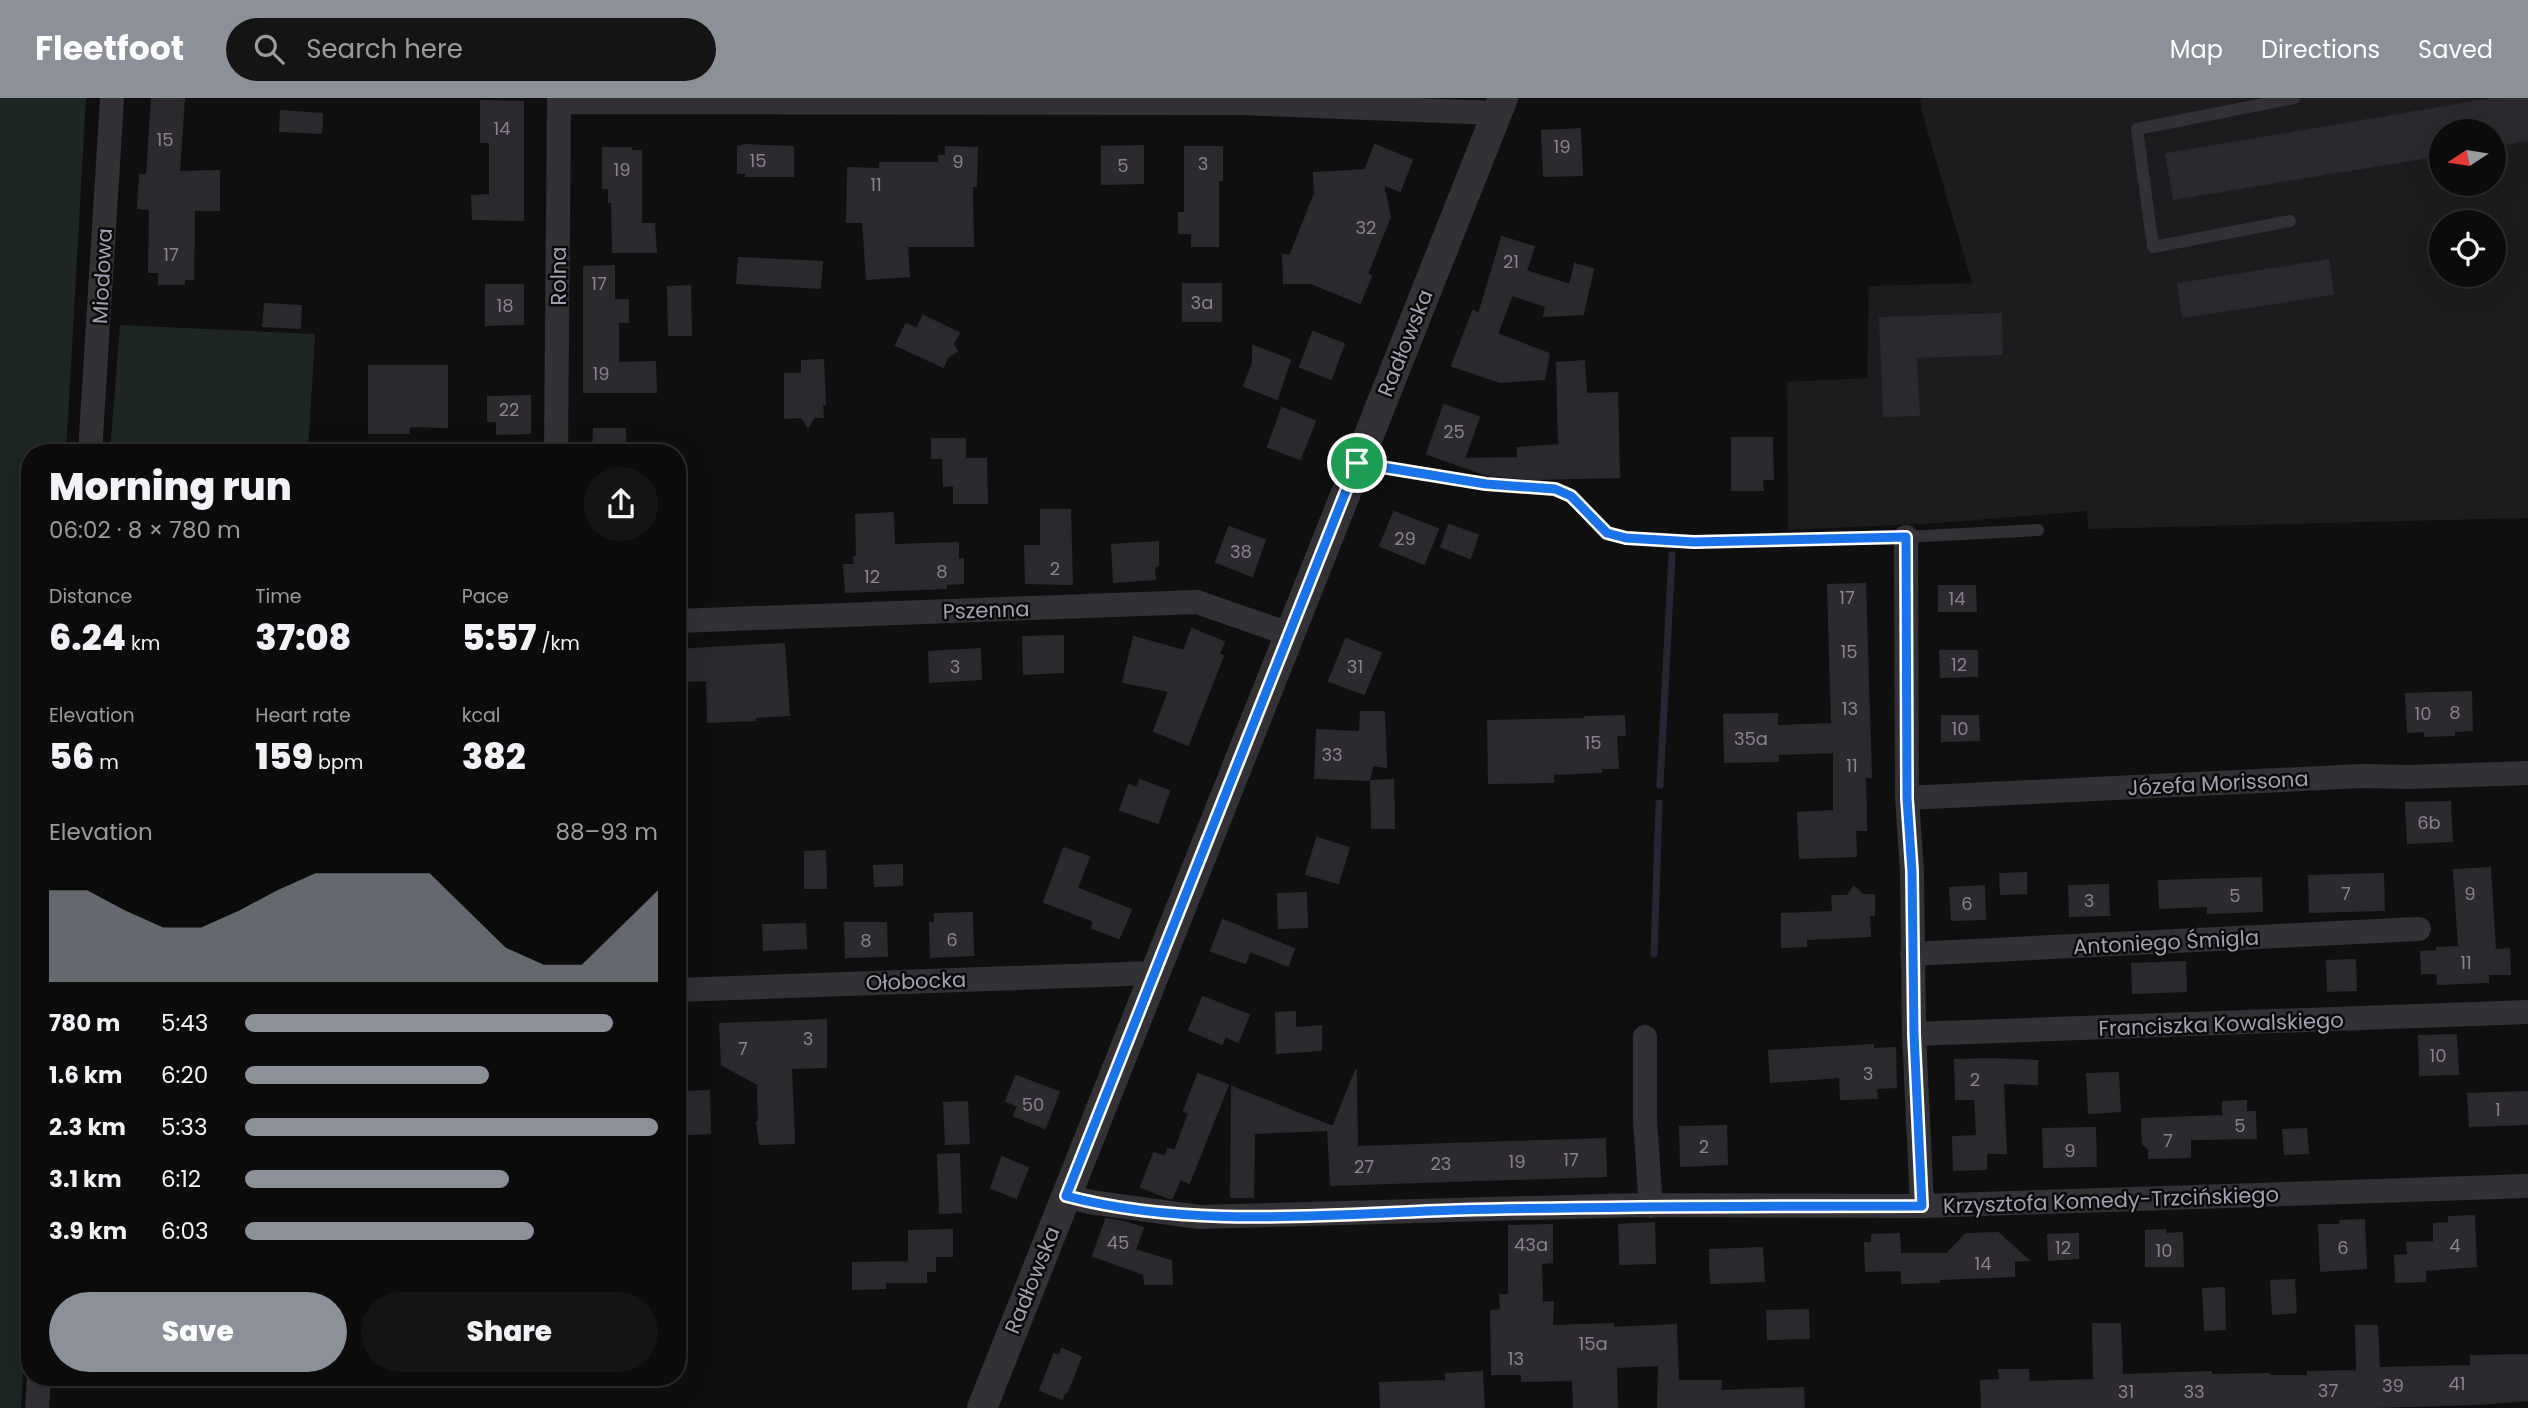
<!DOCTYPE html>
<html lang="en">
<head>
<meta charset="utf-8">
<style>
	body { margin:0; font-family:Poppins,sans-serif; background:#151415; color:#f1f3f6; height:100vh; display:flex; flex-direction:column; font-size:26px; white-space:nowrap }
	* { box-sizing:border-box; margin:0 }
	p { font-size:23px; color:#9a9b9d }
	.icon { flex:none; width:38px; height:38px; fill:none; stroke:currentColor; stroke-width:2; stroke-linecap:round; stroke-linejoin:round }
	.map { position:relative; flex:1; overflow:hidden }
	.drawer { position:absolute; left:21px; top:346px; width:665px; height:942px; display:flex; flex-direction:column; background:#0c0b0c; border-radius:28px; box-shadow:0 7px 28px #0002,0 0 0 2px #2c2b2d }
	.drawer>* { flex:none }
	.needle { width:46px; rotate:258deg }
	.controls { position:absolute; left:2429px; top:21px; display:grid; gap:14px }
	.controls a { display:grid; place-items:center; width:77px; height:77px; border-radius:50%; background:#0c0b0c; box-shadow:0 7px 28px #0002,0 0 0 2px #2c2b2d; font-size:35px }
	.pin { position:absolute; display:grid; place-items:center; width:60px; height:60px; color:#fff; margin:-30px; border:4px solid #fff; border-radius:50%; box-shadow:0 2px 7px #0007 }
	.round { display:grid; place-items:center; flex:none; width:74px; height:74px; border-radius:37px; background:#151415 }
	.summary { display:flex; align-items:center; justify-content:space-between; height:119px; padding:0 28px }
	h1 { font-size:38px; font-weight:800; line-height:52px }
	.metrics { display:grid; grid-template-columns:repeat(3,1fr); gap:10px; height:119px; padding:7px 28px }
	.metrics div { display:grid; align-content:center }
	.metrics b { font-size:35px; font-weight:800 }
	.metrics small { font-size:19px; font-weight:400 }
	.metrics p { font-size:19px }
	.chart { height:196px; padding:14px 28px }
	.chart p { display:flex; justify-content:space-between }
	.chart svg { width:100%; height:126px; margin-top:7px; fill:#8c9099; opacity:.7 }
	.primary-button { display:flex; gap:14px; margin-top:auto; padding:14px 28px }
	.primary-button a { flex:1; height:80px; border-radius:42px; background:#8c9099; color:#fff; font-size:28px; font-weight:800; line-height:80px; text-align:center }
	.primary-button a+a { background:#151415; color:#f1f3f6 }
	ul { padding:0 28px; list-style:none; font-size:23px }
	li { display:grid; grid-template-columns:112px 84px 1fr; align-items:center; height:52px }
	li i { height:18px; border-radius:9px; background:#8c9099 }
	header { display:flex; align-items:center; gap:42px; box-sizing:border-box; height:98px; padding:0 35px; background:#8c9099; color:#fff }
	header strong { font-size:33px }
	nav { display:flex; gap:38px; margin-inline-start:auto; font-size:24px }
	.search { width:490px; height:63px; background:#151415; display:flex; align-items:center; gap:18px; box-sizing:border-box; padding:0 24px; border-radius:38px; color:#9a9b9d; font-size:26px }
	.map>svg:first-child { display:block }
	.built { fill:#1d1b1d; fill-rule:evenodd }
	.green { fill:#1d2624 }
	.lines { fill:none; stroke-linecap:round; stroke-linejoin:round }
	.stream { stroke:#272534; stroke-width:7 }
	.building { fill:#2c2a2e; stroke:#2b292d; stroke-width:2 }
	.service { stroke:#333036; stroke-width:12 }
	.minor { stroke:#333036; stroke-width:24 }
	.tertiary { stroke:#333036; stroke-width:30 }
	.route-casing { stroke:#fff; stroke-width:14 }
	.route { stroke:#1a73e8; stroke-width:9 }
	.labels { text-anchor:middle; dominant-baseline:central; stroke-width:5; stroke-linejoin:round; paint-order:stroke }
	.number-label { font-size:18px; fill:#888292 }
	.street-label { font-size:21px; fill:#a69fb3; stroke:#0b0a0b }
</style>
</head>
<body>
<header>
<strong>Fleetfoot</strong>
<div class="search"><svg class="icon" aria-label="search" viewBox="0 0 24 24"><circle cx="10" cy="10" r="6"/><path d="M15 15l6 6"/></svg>Search here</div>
<nav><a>Map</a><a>Directions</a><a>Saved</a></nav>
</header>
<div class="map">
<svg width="2528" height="1310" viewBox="0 0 2528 1310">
	<rect width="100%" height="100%" fill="#100f10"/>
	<path class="built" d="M1920 0H2528V420L2088 431 2087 413 1938 425 1788 432 1787 284 1867 280 1869 188 1972 185 1923 18ZM2441 33H2494V86H2441ZM2441 124H2494V177H2441Z"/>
	<path class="green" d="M0 0H86L66 355H30V1157L21 1310H0Z
		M120 227 315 236 308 355H110Z"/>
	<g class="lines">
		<path class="stream" d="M1660 687 1672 457
			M1654 856 1659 705"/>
	</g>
	<path class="building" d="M152 0H184L179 74 219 73V112H194L193 181H184V186H159V174H149L150 111 138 110 140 77H147Z
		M2498 0H2528V42L2494 48V33H2441V57L2174 101 2166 56Z
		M481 3 523 4V122L473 121 472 98 490 97V44H481Z
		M281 13 322 16 321 35 280 33Z
		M1580 31 1582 77 1544 78 1542 33Z
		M746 47 793 49V78H746V75H738V49Z
		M1375 47 1412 62 1400 93 1383 86 1390 119 1367 176 1371 178 1360 205 1311 185H1284L1283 157 1290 158 1315 95 1314 75 1365 72Z
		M1143 48V85L1102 86V49Z
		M946 49 977 50 976 88H972L973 148H907L909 178 867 181 863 124H847L848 70 880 71V65H939V58H946Z
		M1185 49H1222V82H1218V148H1192V135H1179V115H1185Z
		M603 50H631V53H641V126H654L656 154H613L612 104H609V90H603Z
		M1502 139 1534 149 1526 173 1570 187 1575 166 1593 171 1583 216 1544 218 1546 208 1512 197 1497 236 1549 256 1544 281 1500 284 1452 268 1473 213 1479 216Z
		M739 160 822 164 820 190 737 185Z
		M2328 162 2333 196 2183 219 2178 186Z
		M614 168V202H628V224H618V265L655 264 656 294H584V169Z
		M1183 186H1221V223H1183Z
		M486 187H523V226L486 227Z
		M690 188 691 237H669L668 189Z
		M265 206 301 208 300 230 263 228Z
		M2001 216 2002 256 1916 259 1919 317 1884 318 1880 220Z
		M923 218 959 235 953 246 957 253 948 259 943 269 896 247 906 226 917 231Z
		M1313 234 1344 246 1331 281 1300 269Z
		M1253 248 1290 262 1277 301 1244 288 1253 265Z
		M823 262 825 306H822L823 319H814L808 329 802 319 785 320V276H802V263Z
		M1584 263 1586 296 1617 295 1619 379 1533 381 1487 377 1427 356 1444 307 1479 319 1464 361 1518 360V350L1559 347 1557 265Z
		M369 268H447V329L409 328V335H369Z
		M530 298V335L497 336V323H488V299Z
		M1282 310 1315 323 1300 361 1268 349Z
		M594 331H625V355H593Z
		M1732 340H1772L1773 381H1762L1763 392H1732Z
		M932 341H965V361H986L987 405H954V387L944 388 943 360H932Z
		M1041 412H1070L1072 486 1026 485 1025 448H1041Z
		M1394 414 1438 431 1424 466 1380 448Z
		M893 415 894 447 958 445V462L963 461V485L946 486V490L846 494 844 467H855L854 459H857L856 417Z
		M1449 427 1478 437 1470 460 1441 449Z
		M1229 429 1265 442 1252 478 1216 464Z
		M1158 444V467L1154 470 1155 481 1114 484 1112 447Z
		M1865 486 1871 679H1865L1866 732H1855L1856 758 1800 760 1798 715 1834 713V654L1778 656V663L1725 664 1724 617 1777 616V628L1832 626 1828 487Z
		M1939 488H1975L1976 513H1939Z
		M1192 531 1224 544 1219 556 1223 558 1188 647 1154 633 1169 593 1123 584 1134 539 1184 553Z
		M1063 538V574L1024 576 1023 539Z
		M1346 541 1381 555 1364 596 1329 583Z
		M784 546 789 617 755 619V622L708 624 707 582 677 583V552Z
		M980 551 981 581 930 584 929 554Z
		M1940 553H1977V578L1941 579Z
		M2471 594 2472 632 2454 633V637L2425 638V633L2408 634 2406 596Z
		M1361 614H1384L1386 669 1373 667 1369 682 1315 680 1317 632 1360 634Z
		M1624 618 1625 637H1616L1618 670H1601V674L1553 676V684L1489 685 1488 623 1585 621V619Z
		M1942 618H1978L1979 642 1942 643Z
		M1140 682 1169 693 1158 725 1120 712 1129 687 1137 690Z
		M1393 682 1394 730H1372L1371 683Z
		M2450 704 2452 743 2408 745 2406 705Z
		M1317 740 1349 750 1338 785 1306 776Z
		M1064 750 1089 759 1077 790 1131 812 1119 840 1092 830 1094 823 1044 804Z
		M825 753 826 790H805V754Z
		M902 767V787L875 788 874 768Z
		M2490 770 2495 852 2509 851 2510 876H2488V884L2438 886 2437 875H2422L2421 854 2437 853V850L2459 849 2454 772Z
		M2026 775V795L2001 796 2000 776Z
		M2383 776 2384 812 2310 814 2309 778Z
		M2261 780 2262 813 2208 815V808L2160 810 2159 783Z
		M2108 787 2109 817 2070 818 2069 788Z
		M1984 788 1985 821 1952 822 1950 790Z
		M1854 789 1863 797H1874V817H1869L1870 838 1806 841V848L1782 849V816L1833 814 1832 798H1847Z
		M1306 795 1307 829 1279 830 1278 796Z
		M972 815 973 857 931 859 930 825H935V816Z
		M1223 822 1294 851 1288 868 1250 853 1245 865 1211 853Z
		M845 825H886L887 858 846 859Z
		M805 826 806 850 764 852 763 827Z
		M2355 862 2356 892 2328 893 2327 863Z
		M2185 864 2186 893 2133 895 2132 866Z
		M1203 899 1249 917 1238 944 1225 938 1222 946 1189 932Z
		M1295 914V930L1321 928V952L1277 955 1276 915Z
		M826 922V969L791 970 794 1045 760 1046 757 1024H759L758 986 722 967 720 926Z
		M2456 937 2458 976 2420 977 2419 938Z
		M1873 947V951L1895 950 1896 989 1876 990 1877 1000 1841 1001 1840 979 1771 984 1769 953Z
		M1993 961 2037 963V986L2003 985 2006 1055H1986V1071L1954 1072 1953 1039 1977 1038 1975 1001H1956L1955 962Z
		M1356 972 1357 1049 1605 1041 1606 1078 1331 1087 1328 1032 1254 1035 1253 1099H1231L1232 989 1333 1029Z
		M2118 975 2120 1013 2089 1015 2087 976Z
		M1198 976 1228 987 1189 1085 1180 1081 1172 1100H1169L1141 1089 1154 1055 1165 1059 1168 1051 1175 1053 1189 1015 1184 1013Z
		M1016 978 1059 994 1045 1030 1014 1018 1018 1008 1006 1003Z
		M709 993 710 1035 688 1036 687 994Z
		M2528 994V1026L2470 1028 2468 996Z
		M2246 1003V1014H2255L2256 1040 2190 1041V1059L2149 1060V1051L2143 1046 2142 1021 2223 1018V1004Z
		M967 1004 969 1045 946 1046 944 1005Z
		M1726 1028 1727 1066 1681 1068 1680 1029Z
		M2095 1030 2096 1068 2044 1069 2043 1031Z
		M2306 1031 2308 1055 2285 1056 2283 1032Z
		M959 1056 961 1114 940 1115 938 1057Z
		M1002 1059 1028 1070 1016 1100 991 1090Z
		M2474 1118 2476 1168 2425 1172V1183L2396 1184 2395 1158 2408 1157 2407 1145 2434 1144V1126L2449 1125V1119Z
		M1106 1121 1124 1124 1143 1130 1135 1152 1171 1163 1172 1186H1145L1144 1176 1093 1158Z
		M2364 1122 2366 1170 2321 1173 2319 1127H2341L2340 1123Z
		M1654 1125 1655 1165 1620 1166 1619 1127Z
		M1552 1127V1164L1541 1165 1542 1205 1553 1204 1552 1228 1613 1226V1230L1676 1227 1678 1283H1721L1720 1293 1803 1290 1804 1310H1658L1659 1267 1616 1269 1617 1310H1574L1573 1282 1522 1283V1276H1492L1491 1213 1501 1212 1500 1197H1509V1128Z
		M952 1132V1158H935V1173H926V1184H885V1190L853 1191V1165L909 1164V1133Z
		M2165 1132V1136L2182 1135 2183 1168H2146V1133Z
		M1998 1135 2028 1162 2014 1163V1178L1939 1181V1184L1902 1185 1901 1156H1947L1966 1136Z
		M1899 1136 1901 1172 1866 1173 1865 1145H1872V1137Z
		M2078 1136V1160L2049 1162 2048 1137Z
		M1762 1150 1764 1183 1711 1185 1710 1152Z
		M2294 1182 2296 1214 2273 1216 2271 1183Z
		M2224 1190 2225 1231 2205 1232 2203 1191Z
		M1808 1212 1809 1240 1768 1241 1767 1213Z
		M2093 1226H2120L2122 1277 2211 1274V1277L2269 1276V1278H2308V1274L2357 1273 2356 1228H2377L2379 1270 2471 1268V1258L2528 1257V1302L2479 1306 2340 1310H1982L1981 1283 2000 1282 1999 1272H2028L2029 1284 2094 1282Z
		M1062 1251 1081 1259 1067 1294H1065L1062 1301 1040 1292 1054 1256 1059 1258Z
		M1482 1274 1484 1310H1381L1380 1285 1446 1283V1276Z"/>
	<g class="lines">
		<path class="service" d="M2290 123 2153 149 2137 31 2294 0
			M1358 365 1486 386 1555 391 1571 398 1607 435 1626 440 1694 444 1906 439 2038 432"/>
		<path class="minor" d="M559 4 1240 5 1497 15
			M90 355 112 0
			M556 355 559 0
			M1906 439 1907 700 1912 773 1914 936 1922 1108
			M677 523 1197 504 1289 536
			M1907 700 2363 678 2407 679 2528 675
			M1912 856 2419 831
			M677 892 1155 875
			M1914 936 2528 914
			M1645 939V1024L1651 1108
			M1066 1098 1090 1104 1199 1119 1640 1107 1922 1108 2528 1088
			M37 1310 39 1279"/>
		<path class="tertiary" d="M982 1310 1503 0"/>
	</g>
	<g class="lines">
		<g class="route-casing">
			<path id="route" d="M1357 365 1486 386 1555 391 1571 398 1607 435 1626 440 1694 444 1906 439 1907 700 1912 773 1914 936 1922 1108C1767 1108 1612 1108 1456 1112 1329 1116 1190 1131 1066 1098Z"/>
		</g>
		<use href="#route" class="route"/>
	</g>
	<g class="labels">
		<g class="number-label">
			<text x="502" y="30">14</text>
			<text x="165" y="41">15</text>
			<text x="1562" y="48">19</text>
			<text x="758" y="62">15</text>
			<text x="958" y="63">9</text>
			<text x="1203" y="65">3</text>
			<text x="1123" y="67">5</text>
			<text x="622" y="71">19</text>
			<text x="876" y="86">11</text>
			<text x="1366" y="129">32</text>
			<text x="171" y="156">17</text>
			<text x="1511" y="163">21</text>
			<text x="599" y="185">17</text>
			<text x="1202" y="204">3a</text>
			<text x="505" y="207">18</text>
			<text x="601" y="275">19</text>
			<text x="509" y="311">22</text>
			<text x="1454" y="333">25</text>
			<text x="1405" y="440">29</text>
			<text x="1241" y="453">38</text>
			<text x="1055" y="470">2</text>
			<text x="942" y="473">8</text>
			<text x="872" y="478">12</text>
			<text x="1847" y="499">17</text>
			<text x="1957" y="500">14</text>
			<text x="1849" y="553">15</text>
			<text x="1959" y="566">12</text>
			<text x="955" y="568">3</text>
			<text x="1355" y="568">31</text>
			<text x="1850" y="610">13</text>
			<text x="2455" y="614">8</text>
			<text x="2423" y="615">10</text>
			<text x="1960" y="630">10</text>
			<text x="1751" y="640">35a</text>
			<text x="1593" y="644">15</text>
			<text x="1332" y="656">33</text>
			<text x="1852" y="667">11</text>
			<text x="2429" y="724">6b</text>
			<text x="2346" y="795">7</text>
			<text x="2470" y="795">9</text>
			<text x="2235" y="797">5</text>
			<text x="2089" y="802">3</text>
			<text x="1967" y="805">6</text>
			<text x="952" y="841">6</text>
			<text x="866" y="842">8</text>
			<text x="2466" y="864">11</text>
			<text x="808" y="940">3</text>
			<text x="743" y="950">7</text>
			<text x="2438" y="957">10</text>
			<text x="1868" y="975">3</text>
			<text x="1975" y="981">2</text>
			<text x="1033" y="1006">50</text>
			<text x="2498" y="1011">1</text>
			<text x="2240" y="1027">5</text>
			<text x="2168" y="1042">7</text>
			<text x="1704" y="1048">2</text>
			<text x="2070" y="1052">9</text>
			<text x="1571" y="1061">17</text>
			<text x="1517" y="1063">19</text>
			<text x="1441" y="1065">23</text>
			<text x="1364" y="1068">27</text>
			<text x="1118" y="1144">45</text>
			<text x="1531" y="1146">43a</text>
			<text x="2455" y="1147">4</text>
			<text x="2063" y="1149">12</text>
			<text x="2343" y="1149">6</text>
			<text x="2164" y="1152">10</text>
			<text x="1983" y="1165">14</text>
			<text x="1593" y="1245">15a</text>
			<text x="1516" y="1260">13</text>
			<text x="2457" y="1285">41</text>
			<text x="2393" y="1287">39</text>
			<text x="2328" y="1292">37</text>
			<text x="2126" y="1293">31</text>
			<text x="2194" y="1293">33</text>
		</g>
		<g class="street-label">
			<text transform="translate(102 178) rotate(-87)">Miodowa</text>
			<text transform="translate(558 178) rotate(-90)">Rolna</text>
			<text transform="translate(1405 245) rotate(-68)">Radłowska</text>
			<text transform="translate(986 512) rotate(-2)">Pszenna</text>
			<text transform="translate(2218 685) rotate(-3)">Józefa Morissona</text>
			<text transform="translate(2166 844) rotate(-3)">Antoniego Śmigla</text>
			<text transform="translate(916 883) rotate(-2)">Ołobocka</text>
			<text transform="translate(2221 926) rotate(-2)">Franciszka Kowalskiego</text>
			<text transform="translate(2111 1102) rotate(-2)">Krzysztofa Komedy-Trzcińskiego</text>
			<text transform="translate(1032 1182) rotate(-68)">Radłowska</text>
		</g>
	</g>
</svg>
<div class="controls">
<a><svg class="needle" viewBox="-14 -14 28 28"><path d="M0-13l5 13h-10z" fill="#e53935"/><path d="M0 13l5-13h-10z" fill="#9a9b9d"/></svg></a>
<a><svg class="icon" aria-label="locate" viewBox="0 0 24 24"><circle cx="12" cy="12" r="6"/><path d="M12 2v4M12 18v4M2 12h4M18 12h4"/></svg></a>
</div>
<div class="pin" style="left:1357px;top:365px;background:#1e9e55"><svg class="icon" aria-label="arrive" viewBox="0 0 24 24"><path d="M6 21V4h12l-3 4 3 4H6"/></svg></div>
<section class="drawer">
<div class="summary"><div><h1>Morning run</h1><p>06:02 · 8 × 780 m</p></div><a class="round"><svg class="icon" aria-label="share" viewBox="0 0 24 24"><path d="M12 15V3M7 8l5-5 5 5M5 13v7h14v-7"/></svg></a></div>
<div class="metrics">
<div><p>Distance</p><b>6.24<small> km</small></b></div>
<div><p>Time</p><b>37:08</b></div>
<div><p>Pace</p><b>5:57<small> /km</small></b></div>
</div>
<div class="metrics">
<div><p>Elevation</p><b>56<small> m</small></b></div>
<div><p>Heart rate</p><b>159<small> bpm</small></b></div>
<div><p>kcal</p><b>382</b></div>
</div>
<div class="chart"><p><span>Elevation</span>88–93 m</p>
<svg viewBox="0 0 160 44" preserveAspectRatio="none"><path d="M0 44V12L10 12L20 19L30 25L40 25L50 19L60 12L70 6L80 6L90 6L100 6L110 19L120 32L130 38L140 38L150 25L160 12V44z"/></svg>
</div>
<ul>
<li><b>780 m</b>5:43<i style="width:89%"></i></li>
<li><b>1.6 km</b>6:20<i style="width:59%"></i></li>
<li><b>2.3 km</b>5:33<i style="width:100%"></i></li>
<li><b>3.1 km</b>6:12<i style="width:64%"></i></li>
<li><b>3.9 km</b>6:03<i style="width:70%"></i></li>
</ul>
<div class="primary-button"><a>Save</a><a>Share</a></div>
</section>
</div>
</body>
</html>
